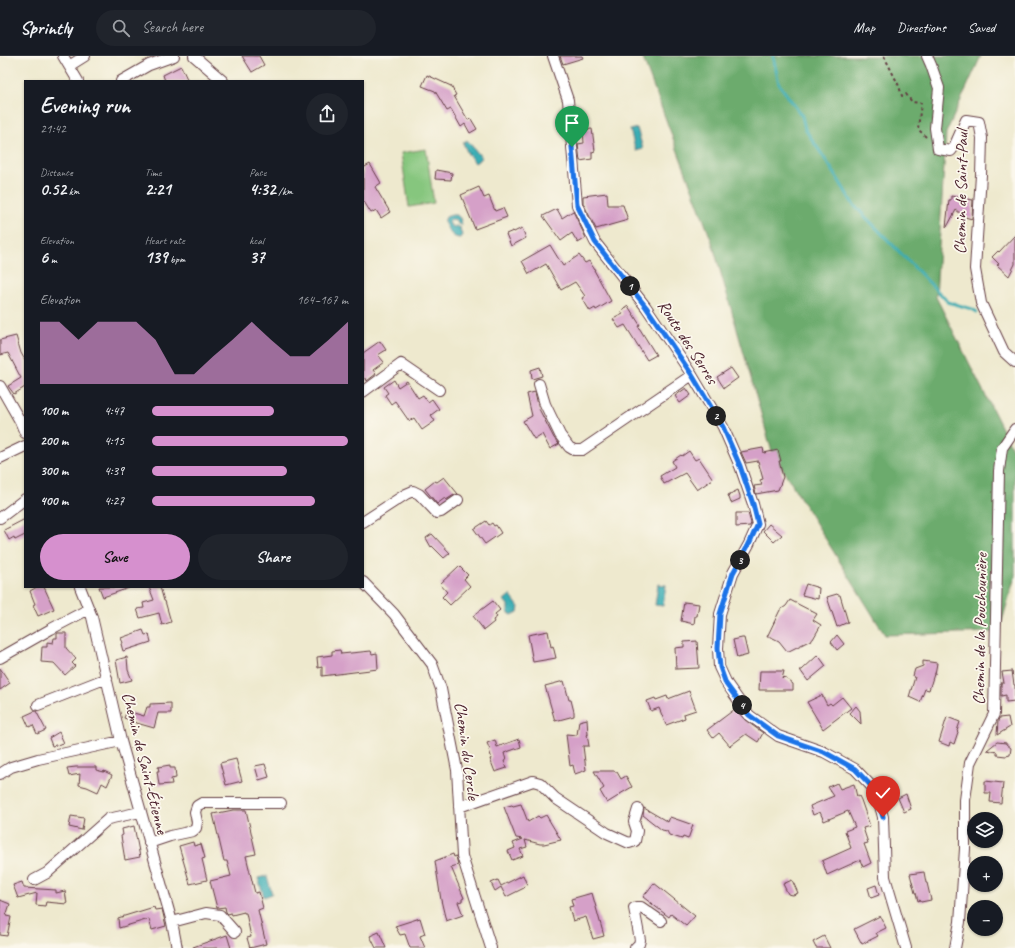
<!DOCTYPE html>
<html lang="en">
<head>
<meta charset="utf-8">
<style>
	body { margin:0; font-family:Caveat,sans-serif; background:#20242c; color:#f1f3f6; height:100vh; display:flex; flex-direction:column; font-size:15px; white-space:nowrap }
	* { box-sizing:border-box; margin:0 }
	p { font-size:13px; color:#9ea1a6 }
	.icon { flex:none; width:22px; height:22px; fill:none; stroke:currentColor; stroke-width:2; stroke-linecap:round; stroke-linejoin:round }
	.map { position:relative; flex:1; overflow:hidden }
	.details { position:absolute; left:24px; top:24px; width:340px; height:508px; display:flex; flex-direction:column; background:#171b24; border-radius:0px; box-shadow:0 1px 3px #0004 }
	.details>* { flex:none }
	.tools { position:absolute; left:967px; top:756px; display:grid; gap:8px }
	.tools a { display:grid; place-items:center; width:36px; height:36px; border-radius:50%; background:#171b24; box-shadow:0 1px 3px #0004; font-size:20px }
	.pin { position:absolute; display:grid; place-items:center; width:34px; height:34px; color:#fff; margin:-41px -17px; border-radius:50% 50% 50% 0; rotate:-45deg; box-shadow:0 0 4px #0007 }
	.pin .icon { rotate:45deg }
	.km { position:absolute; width:20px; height:20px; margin:-10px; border-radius:50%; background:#222; color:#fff; font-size:11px; line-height:20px; text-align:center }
	.round { display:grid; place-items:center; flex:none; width:42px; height:42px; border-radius:21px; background:#20242c }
	.headline { display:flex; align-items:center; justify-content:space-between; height:68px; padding:0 16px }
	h1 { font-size:22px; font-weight:800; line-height:30px }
	.stats { display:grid; grid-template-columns:repeat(3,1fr); gap:6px; height:68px; padding:4px 16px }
	.stats div { display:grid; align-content:center }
	.stats b { font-size:17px; font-weight:800 }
	.stats small { font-size:11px; font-weight:400 }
	.stats p { font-size:11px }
	.chart { height:112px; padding:8px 16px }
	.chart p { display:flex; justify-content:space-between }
	.chart svg { width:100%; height:72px; margin-top:4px; fill:#d690ce; opacity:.7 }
	.primary-button { display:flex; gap:8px; margin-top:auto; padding:8px 16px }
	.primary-button a { flex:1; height:46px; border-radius:24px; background:#d690ce; color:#111; font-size:16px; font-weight:800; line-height:46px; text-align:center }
	.primary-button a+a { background:#20242c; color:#f1f3f6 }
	ul { padding:0 16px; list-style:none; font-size:13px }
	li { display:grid; grid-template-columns:64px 48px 1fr; align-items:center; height:30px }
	li i { height:10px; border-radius:5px; background:#d690ce }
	header { display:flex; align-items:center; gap:24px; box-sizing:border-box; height:56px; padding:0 20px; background:#171b24; border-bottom:1px solid #363941 }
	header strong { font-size:19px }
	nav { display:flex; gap:22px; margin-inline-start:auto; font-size:14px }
	.search { width:280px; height:36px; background:#20242c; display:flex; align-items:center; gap:10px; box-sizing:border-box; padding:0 14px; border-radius:22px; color:#9ea1a6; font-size:15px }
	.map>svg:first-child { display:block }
	.green { fill:#86c67e; stroke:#687254 }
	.forest { fill:#6cab6d; stroke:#5b654c }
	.water { fill:#3badb4; stroke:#426670 }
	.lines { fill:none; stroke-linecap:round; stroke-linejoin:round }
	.stream { stroke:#3badb4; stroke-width:3 }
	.building { fill:#d5a0c8 }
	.minor-casing { stroke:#633d43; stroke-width:12 }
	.path { stroke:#633d43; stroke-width:2; stroke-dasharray:3 3; stroke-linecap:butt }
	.minor { stroke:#fff; stroke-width:10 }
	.route-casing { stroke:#fff; stroke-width:8 }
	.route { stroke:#1a73e8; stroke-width:5 }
	.labels { text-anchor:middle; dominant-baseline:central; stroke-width:3.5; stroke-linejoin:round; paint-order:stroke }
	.street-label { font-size:17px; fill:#4a1f2b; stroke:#fbf7ec }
</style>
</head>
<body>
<header>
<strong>Sprintly</strong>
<div class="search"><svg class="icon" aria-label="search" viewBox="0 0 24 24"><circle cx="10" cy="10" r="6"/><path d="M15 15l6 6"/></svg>Search here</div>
<nav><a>Map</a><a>Directions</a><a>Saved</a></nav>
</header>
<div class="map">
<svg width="1015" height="892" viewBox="0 0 1015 892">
	<rect width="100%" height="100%" fill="#fbf7ec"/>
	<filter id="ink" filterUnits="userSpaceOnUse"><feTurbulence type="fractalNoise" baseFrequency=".025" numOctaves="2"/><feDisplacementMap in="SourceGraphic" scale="8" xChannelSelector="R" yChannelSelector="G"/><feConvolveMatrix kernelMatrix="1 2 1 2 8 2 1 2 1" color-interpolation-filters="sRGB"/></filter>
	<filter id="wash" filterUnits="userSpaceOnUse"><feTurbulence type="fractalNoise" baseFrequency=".012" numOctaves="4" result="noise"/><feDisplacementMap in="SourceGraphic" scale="16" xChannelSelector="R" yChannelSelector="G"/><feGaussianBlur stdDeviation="0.9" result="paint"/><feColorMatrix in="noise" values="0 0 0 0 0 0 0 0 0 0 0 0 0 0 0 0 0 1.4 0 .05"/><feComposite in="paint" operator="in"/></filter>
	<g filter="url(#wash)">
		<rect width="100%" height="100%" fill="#eee9ce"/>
		<path class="green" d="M426 93 434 147 409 151 401 97Z"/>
		<path class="forest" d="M642 0H981L946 77 936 241 1015 398V520L999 576 885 579 772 396 712 186Z"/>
		<path class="water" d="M637 72 643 93 636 95 630 74Z
			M467 84 482 102 475 107 468 98 463 87Z
			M451 159H457L460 162 462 169 458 168 456 164 451 163 449 166 451 170 454 171 456 170 461 172 460 173 462 179 460 182C451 182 448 173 444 166L446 161Z
			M658 528 666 529 663 550 655 549Z
			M510 539 519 551 518 556 512 559 507 556 508 555V549L504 544Z
			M267 820 272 838 264 841 258 822Z"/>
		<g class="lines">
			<path class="stream" d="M773 0 779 28 802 60 805 73 835 118 853 148 948 246 972 253 977 256"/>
		</g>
		<g id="blocks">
			<path class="building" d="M242 0H259L264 9 252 16Z
				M560 0H582L583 2 563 8Z
				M181 10 188 25H165L163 19Z
				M427 19 451 30 456 39 454 40 468 64 471 63 477 73 470 77 465 68 461 71 451 53 447 55 435 35 422 30Z
				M592 73 595 95 592 96V103L580 105 578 88 584 87 583 74Z
				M370 108 381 127 375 131 390 156 381 162 376 154 371 157 363 144V112Z
				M436 114 452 117 451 124 435 123Z
				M479 131 484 142 489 140 495 155 503 152 507 161 475 173 461 139Z
				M607 137 608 149H623L628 164 596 173 583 147V140Z
				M951 140 973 144 972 163 965 161 956 154 947 171H946L949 144H951Z
				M557 153 562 162 573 155 586 182 578 187 572 177 561 185 543 160Z
				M522 172 526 182 511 190 506 178 513 175 514 176Z
				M1015 179V208L1009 220 997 209 999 208 992 201 998 195 999 196Z
				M550 189 563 210 579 199 585 207 589 205 595 214H594L611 245 596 254 595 252 590 255 582 242 585 240 575 226 561 234 546 208 529 218 522 205Z
				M628 250 640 269 638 270 656 299 647 304 625 269 619 272 613 263 623 258 621 255Z
				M16 280 21 297 25 304V331L14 338 8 330 21 322 8 297 0 299V284Z
				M380 285 386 294 378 299 384 306 373 314 376 318 367 325 366 322 363 324V297Z
				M540 311 542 320 532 323 531 314Z
				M731 312 738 322 724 332 717 321Z
				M394 324 398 331 407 325 418 342 423 339 428 346 432 343 439 353 431 359 435 365 422 374 414 362 409 365 395 345 391 348 385 339 388 337 384 331Z
				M686 332 691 339 680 347 675 340Z
				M535 336 539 353 554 382 559 388 550 393 542 378 534 383 523 365 532 360 527 338Z
				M763 392 764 397 778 394 781 405H779L783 421 778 434 756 438 754 430 762 429 760 424 763 423 758 405 746 407 741 396Z
				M689 395 695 404 699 402 713 423 697 434 685 417 664 428 660 420 675 411 672 405 681 399 682 400Z
				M444 421 458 438 454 439 446 444 445 442 437 448 425 433 435 425 437 426Z
				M738 434 740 440V443L731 447 728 439Z
				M736 457H748L751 467 750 470 736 471Z
				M25 463V479L15 484 14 481 9 484 4 474Z
				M486 465 489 469 492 467 494 470 496 469 501 477 485 488 474 473Z
				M769 468 782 479 774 486 763 475Z
				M432 478 450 497 444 502 432 490 431 491 426 482Z
				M459 510 468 519 464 523 470 530 450 549 442 541 447 536 440 528Z
				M806 528 819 532 818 543 802 539Z
				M37 531H44L54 553 38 560 33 549 35 548 30 535Z
				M99 531H129V532L103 541Z
				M149 531H160L164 545H165L171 566 162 569 159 557 140 562 137 553 144 552 143 547 154 544Z
				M837 538 838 539H840L848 566 837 571 827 541Z
				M790 544 817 558 813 564 821 569 813 583 789 595H787L779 585 771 581H767L780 554 786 550Z
				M493 545 500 554 495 558 497 561 493 564 494 566 484 574 473 560Z
				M684 546 699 548 697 560H695L694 568 681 565Z
				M143 574 145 579 149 578 151 586 123 595 121 588 123 587 121 582Z
				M548 575 551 591 553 590 556 602 533 606 528 579Z
				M57 577H66V592L76 603 72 607 75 610 65 619 54 607 41 606 42 591H47V586L53 587 54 582H57Z
				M837 579 844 588 837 594 831 586Z
				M742 582H744L748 599 737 602 733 584Z
				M697 585 699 612 676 613 675 592 684 591V586Z
				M340 594 341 598 371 595 372 598 377 597 378 613 322 620V611L318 612 317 601 332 599V595Z
				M818 599 826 610 808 625 800 614H802Z
				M127 601 128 614 132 624 120 627 116 604Z
				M923 605 937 607 935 618H934L929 634 925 633 920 646 909 641 915 621 913 620 915 613 923 610Z
				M0 612 10 627 0 634Z
				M760 615H784L782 623 784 621 793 628V634H759Z
				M1012 615 1014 629H1015V645L1006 646V639L1001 640V627H1004L1002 616Z
				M564 625 569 644H571L574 656V660L555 665 545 630Z
				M689 635 696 654 684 658 685 662 666 669 659 652 651 655 647 645 655 642 656 644 667 640 668 643Z
				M822 639 827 649 830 647 832 649 842 641 851 652 823 673 807 646Z
				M171 647V657H158L154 672 133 666V665L124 662 127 655 144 660 147 651H150V648Z
				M856 650 860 655 861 668 850 657Z
				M735 653 745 664 763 677 758 686 746 678 730 690 719 677 713 682 707 674Z
				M35 655H36L46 674 37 678 33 669 29 671 24 660Z
				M947 661 960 666 957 675 958 676 954 688 950 686 949 690 939 686Z
				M1008 661 1010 671 997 679 998 665 999 662Z
				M587 663 588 679 587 678 589 690H583L586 714 575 718 573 709 570 710 566 678 577 679 579 665Z
				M59 676 64 687 52 690 49 682Z
				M519 683 521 691 504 697 506 704 504 705 507 712 495 716 490 703H492L489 694H490L487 687 495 684 497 691Z
				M997 686 1006 687V688L1011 692 1010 699 1006 700 997 699V696L987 694Z
				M236 703 242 725 226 729 220 707Z
				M265 708 269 721 259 724 255 710Z
				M170 709V712H175L176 722 171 723 172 728 159 729 157 715H159L158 711Z
				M76 711H96V714L104 716V715L112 719 107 730 102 727 98 736 87 731 79 729 80 718 69 720 67 712Z
				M594 715H615V716H617L621 723 626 720 632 731 620 738V739L607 747 600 735 604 732Z
				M985 725 1003 727 1001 747 990 746 991 737H985Z
				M837 727 840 733 854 728 857 741 859 740 861 744 870 770 863 772 868 787 864 788 871 807 863 811 860 804 827 819 823 807 822 805 851 792 845 775 855 771 848 755 824 765 820 756 813 759 810 750 834 740 828 731Z
				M906 738 911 753 904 756 898 742Z
				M521 748 528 766 538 760 540 762 546 759 561 784 544 788H540L525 784 527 791 520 793 523 800 512 804 508 795 515 792 513 787 523 783 516 782 504 751 512 749 513 750Z
				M644 752 668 766 670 761 693 769 688 783 683 781 682 783 669 779 667 775 662 774 643 759Z
				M233 754H246L256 798 246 800 255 837 259 836 263 852 258 854 266 888 250 892 247 882 251 881 246 857H244V856L232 859 231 857 228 858 226 856 225 851 217 852 210 825 231 820 227 805H224L213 758Z
				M71 760 84 762 82 774 69 771Z
				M134 770 140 801 125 804 121 780 123 779 122 773Z
				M193 786 194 790 201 788 205 802 202 803 207 824 190 828 179 790Z
				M453 798 454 801 456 800 458 809 451 811 464 842 462 843V845L458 846 463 859 446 865 441 844 435 805Z
				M924 816 926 827H927L931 844 921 846 920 844 918 845 916 837H915L910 818Z
				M523 819 527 829 523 831 524 832 506 841 501 831 495 835 491 827 498 824 501 830Z
				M792 824 798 837 793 839 788 838 783 828Z
				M22 826 24 832 56 834V837L65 835 67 848 46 846 45 850 36 849 37 837 18 842 13 829Z
				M654 827 695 860 686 870 671 858 669 861 643 841Z
				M876 829 879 839 871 842 868 832Z
				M592 837 604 880 593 883 586 861 573 865 569 851 573 850 571 843Z
				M0 844 10 848 6 860 11 861 7 880 0 879Z
				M154 851 155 854 162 853 166 870 152 874 149 863 119 872 118 862Z
				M880 860 886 872 876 877 878 880 862 888 854 873Z
				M420 862 425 878 420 880 425 892H410L405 878 400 879 395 870Z
				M379 876 386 892H376L370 880Z
				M227 879 231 892H193V891Z
				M824 880 830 892H816L813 886Z"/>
		</g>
	</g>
	<g filter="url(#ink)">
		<use href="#blocks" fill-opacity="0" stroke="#633d43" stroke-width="1"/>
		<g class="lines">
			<g class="minor-casing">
				<path id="minor" d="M63 0 78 25
					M194 0 223 25
					M553 0 568 44 577 149 595 186 646 251 692 319 723 371 740 410 753 448 758 468 749 488 733 517 720 558 718 592 719 611 727 628 749 659 778 680 824 696 855 713 876 735 883 761 885 821 906 892
					M927 0 931 9 939 32 935 72 938 93 951 95 954 91 966 64 979 66 982 82 981 119 975 213 981 247 1004 296 1015 306
					M69 10 85 0
					M121 25 149 9 174 0
					M539 328 545 348 560 379 569 391 574 394H582L692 319
					M0 330 20 365 25 377
					M363 336 401 308 439 334
					M0 402 25 390
					M0 462 25 443
					M363 466 406 438 413 435 419 438 437 457 441 456 458 444
					M363 526 394 558 432 608 441 633 457 714 462 800 491 892
					M80 531 92 561 121 685 172 866 177 892
					M0 602 51 573 89 553
					M38 649 107 622
					M0 718 11 711 38 703 121 685
					M459 751 533 725 540 727 555 742 607 777 629 787 635 785 637 775 634 766 638 753
					M149 787 170 780 193 775 196 772 197 766 195 756 197 750 202 747H281
					M34 824 47 817 108 763 140 756
					M172 866 206 857 220 859 235 876
					M635 892 639 888 640 884 634 852 636 851H641L661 865
					M955 892 960 866 965 793V744L970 707 994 658 999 415 1002 392 1015 373"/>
			</g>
			<path class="path" d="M884 0 899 30 902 40 906 38 912 46 921 47 918 73 926 81"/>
			<use href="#minor" class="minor"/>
		</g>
	</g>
	<g class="lines" filter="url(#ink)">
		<g class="route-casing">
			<path id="route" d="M572 91 577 149 595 186 646 251 692 319 723 371 740 410 753 448 758 468 749 488 733 517 720 558 718 592 720 611 726 628 749 659 778 680 824 696 855 713 876 735 883 761"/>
		</g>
		<use href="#route" class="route"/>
	</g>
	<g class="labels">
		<g class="street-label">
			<text transform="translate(961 136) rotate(-89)">Chemin de Saint-Paul</text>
			<text transform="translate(688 286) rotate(57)">Route des Serres</text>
			<text transform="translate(980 573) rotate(-89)">Chemin de la Pouchounière</text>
			<text transform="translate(467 695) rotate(82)">Chemin du Cercle</text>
			<text transform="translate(145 707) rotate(76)">Chemin de Saint-Étienne</text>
		</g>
	</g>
</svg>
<div class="tools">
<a><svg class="icon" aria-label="layers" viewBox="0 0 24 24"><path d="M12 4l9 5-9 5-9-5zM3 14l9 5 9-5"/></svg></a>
<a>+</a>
<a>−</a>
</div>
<div class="pin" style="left:572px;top:91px;background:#1e9e55"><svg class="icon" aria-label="arrive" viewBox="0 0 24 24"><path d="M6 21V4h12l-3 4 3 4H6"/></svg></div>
<div class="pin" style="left:883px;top:761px;background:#d93025"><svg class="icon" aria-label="check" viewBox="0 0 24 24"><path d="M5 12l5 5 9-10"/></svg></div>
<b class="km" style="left:630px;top:230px">1</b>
<b class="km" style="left:716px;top:360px">2</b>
<b class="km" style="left:740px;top:504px">3</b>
<b class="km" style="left:742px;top:649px">4</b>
<section class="details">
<div class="headline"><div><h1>Evening run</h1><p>21:42</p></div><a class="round"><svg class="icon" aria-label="share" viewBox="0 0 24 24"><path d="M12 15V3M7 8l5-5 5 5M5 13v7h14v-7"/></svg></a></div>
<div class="stats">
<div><p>Distance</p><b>0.52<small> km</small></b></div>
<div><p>Time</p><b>2:21</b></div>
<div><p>Pace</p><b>4:32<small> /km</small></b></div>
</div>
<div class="stats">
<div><p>Elevation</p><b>6<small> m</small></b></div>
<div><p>Heart rate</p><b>139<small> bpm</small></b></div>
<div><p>kcal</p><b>37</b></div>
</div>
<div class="chart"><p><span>Elevation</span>164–167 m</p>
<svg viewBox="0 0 160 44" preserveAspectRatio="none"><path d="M0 44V6L10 6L20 17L30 6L40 6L50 6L60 17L70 38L80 38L90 27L100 17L110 6L120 17L130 27L140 27L150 17L160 6V44z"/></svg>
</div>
<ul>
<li><b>100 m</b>4:47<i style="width:62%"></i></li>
<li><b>200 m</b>4:15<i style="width:100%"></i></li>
<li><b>300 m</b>4:39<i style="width:69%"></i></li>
<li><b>400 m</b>4:27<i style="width:83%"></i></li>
</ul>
<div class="primary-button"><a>Save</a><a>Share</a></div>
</section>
</div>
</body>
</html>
